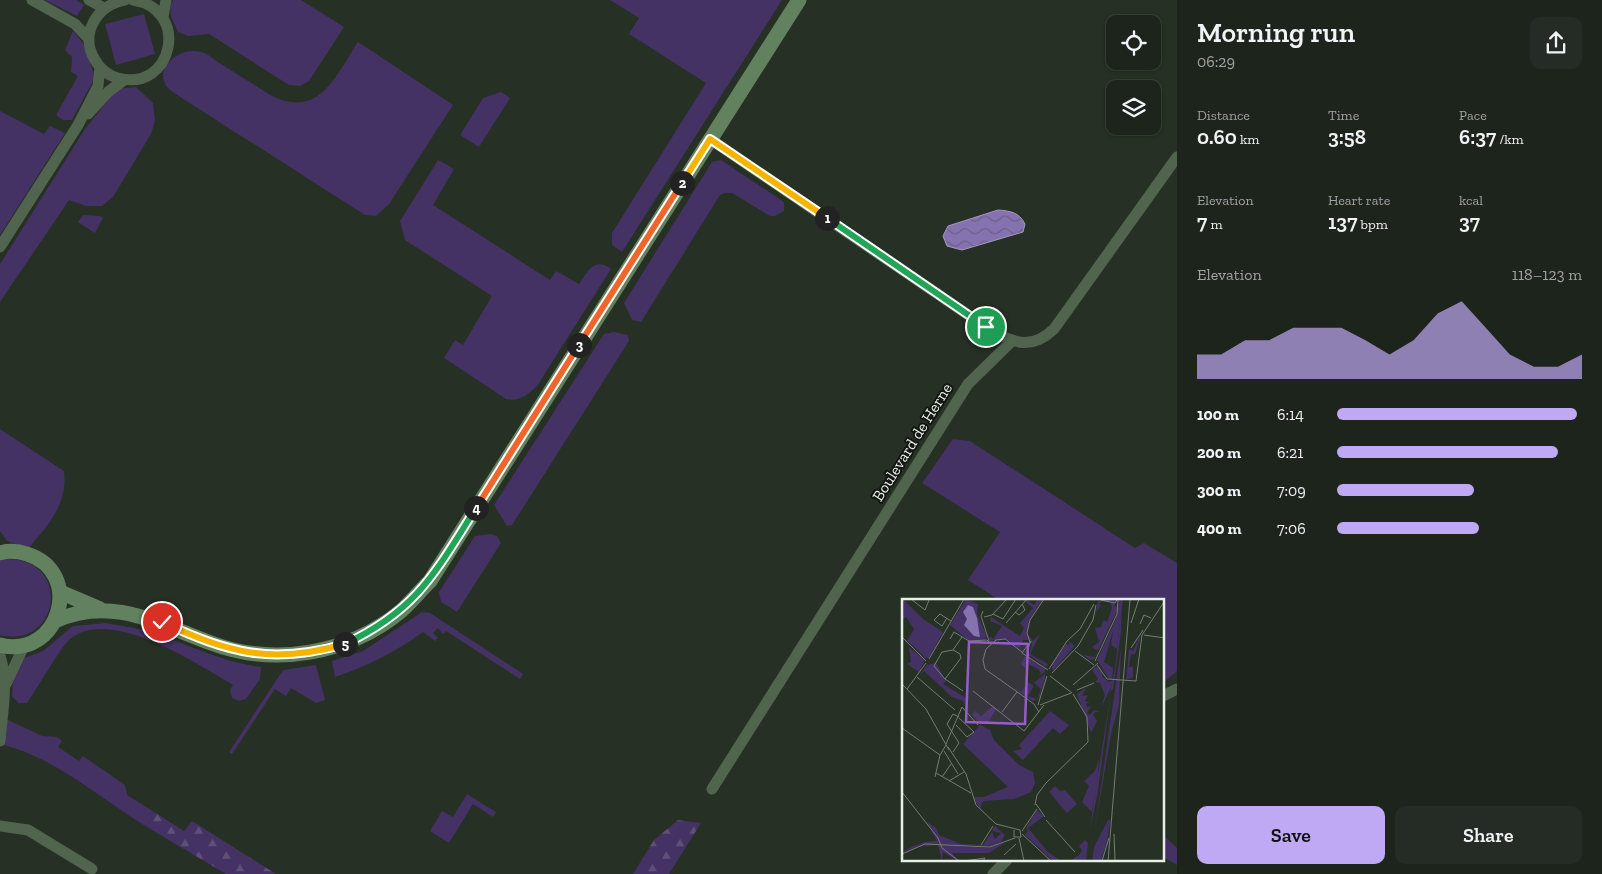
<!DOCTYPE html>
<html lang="en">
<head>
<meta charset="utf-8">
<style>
	body { margin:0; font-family:"Zilla Slab",serif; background:#252c25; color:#f1f3f6; height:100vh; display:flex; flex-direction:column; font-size:19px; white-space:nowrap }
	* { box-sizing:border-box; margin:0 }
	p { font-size:16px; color:#a0a4a3 }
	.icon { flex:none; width:28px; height:28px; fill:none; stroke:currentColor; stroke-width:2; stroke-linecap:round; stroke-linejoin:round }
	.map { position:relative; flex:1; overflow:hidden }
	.panel { display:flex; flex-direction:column; background:#1d241c; width:425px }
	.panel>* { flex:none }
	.controls { position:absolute; left:1106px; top:15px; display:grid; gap:10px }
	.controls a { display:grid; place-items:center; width:55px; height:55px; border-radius:10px; background:#1d241c; box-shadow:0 1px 4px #0004,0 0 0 1px #3b413b; font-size:25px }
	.pin { position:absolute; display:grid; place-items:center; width:42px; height:42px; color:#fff; margin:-21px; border:2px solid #fff; border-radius:50%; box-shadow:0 1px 5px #0007 }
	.km { position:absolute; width:25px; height:25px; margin:-12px; border-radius:50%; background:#222; color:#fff; font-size:14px; line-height:25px; text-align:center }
	.round { display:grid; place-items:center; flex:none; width:52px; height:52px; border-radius:10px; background:#252c25 }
	.summary { display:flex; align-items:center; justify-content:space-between; height:85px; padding:0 20px }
	h1 { font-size:28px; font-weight:600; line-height:38px }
	.stats { display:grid; grid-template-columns:repeat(3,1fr); gap:8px; height:85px; padding:5px 20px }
	.stats div { display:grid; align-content:center }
	.stats b { font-size:21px; font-weight:600 }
	.stats small { font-size:14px; font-weight:400 }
	.stats p { font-size:14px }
	.chart { height:140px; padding:10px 20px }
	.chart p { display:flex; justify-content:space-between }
	.chart svg { width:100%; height:90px; margin-top:5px; fill:#bfa8f4; opacity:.7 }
	.cta { display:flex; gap:10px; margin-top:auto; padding:10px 20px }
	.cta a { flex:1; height:58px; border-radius:10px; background:#bfa8f4; color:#111; font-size:20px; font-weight:600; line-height:58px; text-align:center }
	.cta a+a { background:#252c25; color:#f1f3f6 }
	ul { padding:0 20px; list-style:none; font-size:16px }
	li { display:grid; grid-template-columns:80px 60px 1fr; align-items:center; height:38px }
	li i { height:12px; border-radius:6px; background:#bfa8f4 }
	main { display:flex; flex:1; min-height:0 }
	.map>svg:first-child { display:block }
	.green { fill:#433263 }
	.forest { fill:url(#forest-firs) }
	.water { fill:url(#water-waves); stroke:#a398c0 }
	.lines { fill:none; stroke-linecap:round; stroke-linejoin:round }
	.street { stroke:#50644e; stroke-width:11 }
	.secondary { stroke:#62825f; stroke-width:15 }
	.split-1-casing { stroke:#fff; stroke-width:10 }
	.split-2-casing { stroke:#fff; stroke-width:10 }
	.split-3-casing { stroke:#fff; stroke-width:10 }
	.split-4-casing { stroke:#fff; stroke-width:10 }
	.split-5-casing { stroke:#fff; stroke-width:10 }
	.split-6-casing { stroke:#fff; stroke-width:10 }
	.split-1 { stroke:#22a559; stroke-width:6 }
	.split-2 { stroke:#f5b400; stroke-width:6 }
	.split-3 { stroke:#f0652b; stroke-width:6 }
	.split-4 { stroke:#f0652b; stroke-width:6 }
	.split-5 { stroke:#22a559; stroke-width:6 }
	.split-6 { stroke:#f5b400; stroke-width:6 }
	.labels { text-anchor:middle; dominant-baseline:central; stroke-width:4; stroke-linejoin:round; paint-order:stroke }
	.street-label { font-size:16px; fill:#e8efe7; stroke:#131712 }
	.inset-road { fill:none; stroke:#747c73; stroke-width:1 }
	.view { fill:#965dc9; fill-opacity:0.15; stroke:#965dc9; stroke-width:2.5 }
	.inset-edge { fill:none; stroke:#e8efe7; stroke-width:2.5 }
</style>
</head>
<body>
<main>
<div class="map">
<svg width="1177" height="874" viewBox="0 0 1177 874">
	<defs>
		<pattern id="forest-firs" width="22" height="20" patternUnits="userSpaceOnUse" patternTransform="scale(1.25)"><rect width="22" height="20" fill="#433263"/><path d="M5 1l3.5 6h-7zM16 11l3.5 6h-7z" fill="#5e5079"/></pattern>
		<pattern id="water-waves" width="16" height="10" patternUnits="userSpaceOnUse" patternTransform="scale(1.25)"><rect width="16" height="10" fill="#8572b0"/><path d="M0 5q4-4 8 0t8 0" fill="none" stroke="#6c6185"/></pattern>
	</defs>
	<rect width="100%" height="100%" fill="#273025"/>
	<path class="green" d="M45 0H76L84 5 77 16Z
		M173 0H301L344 27 309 81 300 86 289 85 209 34 188 36 178 32 171 17 170 6Z
		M610 0H782L622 252 612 245V233L706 83 629 34 639 18Z
		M144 14 155 54 116 65 105 24Z
		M73 31 83 43 94 74 92 83 72 120H63L56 115 78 76 71 72 72 57 65 50Z
		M358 42 453 105 389 204 376 216 365 215 174 93C147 75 176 45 201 52 207 53 213 59 218 62 235 73 253 84 270 95 319 120 335 77 358 42Z
		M136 87 153 103 155 121 151 134 113 197 102 206H86L69 200 0 302V264L85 129 117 89Z
		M501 92 510 98 479 147 460 135 483 98Z
		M0 111 44 134 50 126 65 133 0 235Z
		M438 160 454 169 433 205 550 280 556 271 579 284C589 270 594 257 611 269L537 386C527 395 520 402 506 399L444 358 455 340 463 345 492 296 405 240 400 221Z
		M721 160 784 202V211L775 216H770L732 193H725L720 195 641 322 632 320 624 303 712 162Z
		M83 215 100 216 103 218 95 233 78 222Z
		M614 332 628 335 629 341 512 525 507 526 494 505 604 334Z
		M0 429 64 471C68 504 49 524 28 549L7 541 0 531Z
		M953 439 970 441 1135 548 1144 543 1177 563V671L1163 683V600H999L968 580 1000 532 922 483Z
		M490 534 497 536 501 543 457 612 441 602 439 592 475 536Z
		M6 559C73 558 60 650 0 635V561Z
		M422 612 430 613 523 674 520 679 446 631 443 634 438 628 433 633 438 638 435 641 423 632C395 652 368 666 335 677L332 661 363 651Z
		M106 623C119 626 134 627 147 631 186 643 220 662 261 667L260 679 246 699 239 701 232 698 230 690 233 685C197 664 111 606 70 639 60 648 37 689 27 703H18L12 696 13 678 24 658 43 651 73 626Z
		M316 665 325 700 316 703 291 688 286 696 275 689 232 754 229 752 283 670Z
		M2 717 42 736 57 737 62 741 58 747 79 761 83 756 125 785 127 795 154 812 147 827C99 798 55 757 0 744Z
		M467 794 496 812 493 817 473 804 449 843 430 831 442 811 453 817Z
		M1163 835 1177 848V865L1163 857Z"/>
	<path class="forest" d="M154 812 184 831 192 821 276 874H226L147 827Z
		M678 820 701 823 669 874H633L654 840Z"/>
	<path class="water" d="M998 210C1010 211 1019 212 1025 224L1023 232 962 250 947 246 943 236 948 226Z"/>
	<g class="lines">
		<path class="street" d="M32 0 75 24 89 39
			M89 0 104 8
			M125 0C97 5 79 34 95 60 100 69 109 76 118 78 173 93 191 9 133 0
			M163 17 166 0
			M88 114 108 92 124 80
			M710 139 986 327C1012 342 1030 352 1054 329L1177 157
			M0 247 78 125 98 86 100 67
			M0 656C9 683 2 713 0 741
			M6 684 24 646
			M1163 696 1177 689
			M712 789 968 384 1013 340
			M0 826 28 830 92 869
			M993 874 1007 860"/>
		<path class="secondary" d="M0 553C9 550 18 551 27 554 85 572 60 660 0 645
			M60 592 100 609
			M55 621C111 595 159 624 211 643 274 667 349 654 401 611 411 602 420 591 430 581L799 0"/>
	</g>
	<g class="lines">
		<g class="split-1-casing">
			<path id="split-1" d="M827 218 986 327"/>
		</g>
		<g class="split-2-casing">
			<path id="split-2" d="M682 183 710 139 827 218"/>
		</g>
		<g class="split-3-casing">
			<path id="split-3" d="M579 345 682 183"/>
		</g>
		<g class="split-4-casing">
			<path id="split-4" d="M476 508 579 345"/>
		</g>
		<g class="split-5-casing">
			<path id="split-5" d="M345 644C417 610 435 573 476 508"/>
		</g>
		<g class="split-6-casing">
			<path id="split-6" d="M162 622C229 653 272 665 345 644"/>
		</g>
		<use href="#split-1" class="split-1"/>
		<use href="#split-2" class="split-2"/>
		<use href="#split-3" class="split-3"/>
		<use href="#split-4" class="split-4"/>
		<use href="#split-5" class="split-5"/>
		<use href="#split-6" class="split-6"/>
	</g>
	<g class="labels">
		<g class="street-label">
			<text transform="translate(912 442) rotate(-58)">Boulevard de Herne</text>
		</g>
	</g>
	<g transform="translate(902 599)">
		<rect width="262" height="262" fill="#273025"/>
		<path d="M1 0 21 20 41 33 27 59H23L14 50 25 59 5 42 12 30 4 18 0 21ZM136 0H141L128 20 125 34 131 42 138 35 128 55 146 65 152 55 153 54 144 68 127 56 130 45 126 41H121L117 49 103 40 88 42 87 40 88 37 91 40 100 27 88 22 89 18 118 37 122 29 118 24 131 9 124 3 125 1 132 6ZM195 0H215L212 5 216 10 192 60 189 61 181 56 192 58 196 52 190 48 197 43 193 29 199 28 201 21 205 23 210 9 209 4 200 2 197 5 203 10 198 7 194 14 196 2H200ZM217 0H221L215 50 209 46 211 32 202 63 211 69 210 80H207L195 61 214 20ZM240 32 233 55H229L227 68H231V60V78L224 81 227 50 231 52ZM166 41 172 47 178 41 151 72 149 66 164 45 168 46ZM123 57 143 69V73L136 77 139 74 136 70 126 65 123 69 119 65ZM34 64 44 82 41 85 64 99 62 107 61 102 50 98 22 72 16 78 25 66ZM193 68H198L201 78 210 86 199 109 203 96 198 84 193 83 196 80 190 71ZM143 75V80L137 99 131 102 108 86 119 93 126 83 132 87 126 97 135 100 139 90 132 84ZM184 89 180 97 186 96 183 102 188 104H184L185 108 189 107 185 114 188 116 192 111 198 113H193L191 116 195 122 189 134 175 95ZM91 107 94 110 85 125H79L70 116 73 112 79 117ZM148 112 167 126 158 135 151 129 121 161 111 152 120 150 117 146ZM197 160 195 184 190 213 180 203 187 187 182 182 193 172ZM153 187 158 192 163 191 175 205 165 214 147 193ZM135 211 142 217 126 229 146 253 159 262H151L123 236 126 232 124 229ZM206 221H208L205 243 199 262H190L192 248ZM25 223 34 229 37 236 59 245 81 246 90 233 93 240 99 234 90 232 93 227 103 236 99 243 108 237 92 247 21 245 0 254 11 247 23 243 35 242ZM183 241 186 244 184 262H168L178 255 180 251 177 247ZM104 243 87 254H50L56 262 41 253 40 262 36 246 15 248 0 257 10 250 17 247 24 246 33 245 87 249Z" fill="#433263"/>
		<path d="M220 3 219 34 211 90 208 93 210 86 203 83 210 82 213 70ZM219 49 217 106 209 135 193 229ZM209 94 195 198 188 230 193 195 189 190 193 193Z" fill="#433263"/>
		<path d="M64 0 76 5 75 14 85 38 79 44 67 42 48 26ZM7 48 23 61 17 73 5 65 9 63ZM78 126 88 131 92 141 117 166 131 173 133 184 129 193 112 200 81 202 78 210 71 198H82L106 188 61 145Z" fill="#433263"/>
		<path d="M66 6 71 8 75 19 78 38 72 37 62 26 65 20 61 13Z" fill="#8572b0"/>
		<path class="inset-road" d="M9 0 23 11 27 1M142 0 128 21 125 34 128 43 120 54 146 71M199 1 213 4 215 1M81 12 79 17 87 42M113 13 117 16 123 11 120 5M91 15 101 20 114 0M82 18 90 16 105 0M45 19 40 27 32 21 38 15 49 22M104 24 125 0M229 24 237 0M238 25 242 16 249 19M242 36 263 39M0 38 24 62M48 40 52 33 67 42 85 41 88 44M94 41 84 50 81 61 83 70 132 105 137 113M94 41 103 40 120 53M229 49 241 31M51 51 58 55 59 59 43 80 32 67 40 53ZM51 51 60 38M173 52 192 66M127 57 125 52 129 42M27 60 62 0M193 62 215 15 216 0M195 66 205 80 234 82 240 36 262 3M147 70 165 42 178 30 192 5M150 74 176 47 191 21 194 6M148 77 170 94M15 78 53 111M43 80 61 92M0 85 24 110 47 151M171 86 196 64M5 90 24 64M175 91 192 84M71 92 122 132 142 106M136 106 145 77M138 106 169 94M100 113 115 93M54 126 65 138 72 133 57 119M0 129 38 156M44 145 60 108 76 126M46 148 64 175 74 206 94 225 118 231 119 238H112V231M42 152 56 175M51 153 57 144 45 125 51 115 57 118M34 174 69 194M33 178 38 156 44 146M40 178 49 165M47 182 62 173M0 193 36 239 40 249 57 262M134 205 143 218M133 206 135 196 144 184 186 143 185 118 171 95M144 221 173 253M120 232 135 210M120 235 149 262M212 235 213 262M117 239 122 262M79 246 91 227M0 255 23 245 88 248 113 239M102 256 114 245M62 262 83 259 81 262M200 262 207 239M206 262 228 0"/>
		<path class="view" d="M67 43 126 45 123 125 64 123Z"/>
		<rect width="262" height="262" class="inset-edge"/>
	</g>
</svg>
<div class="controls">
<a><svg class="icon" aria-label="locate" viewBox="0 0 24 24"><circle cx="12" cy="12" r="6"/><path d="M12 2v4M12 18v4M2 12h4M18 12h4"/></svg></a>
<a><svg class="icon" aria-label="layers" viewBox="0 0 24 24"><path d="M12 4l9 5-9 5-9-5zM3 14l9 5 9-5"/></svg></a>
</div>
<div class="pin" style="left:986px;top:327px;background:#1e9e55"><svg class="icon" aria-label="arrive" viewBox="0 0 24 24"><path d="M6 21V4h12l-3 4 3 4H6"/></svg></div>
<div class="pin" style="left:162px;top:622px;background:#d93025"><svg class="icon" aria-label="check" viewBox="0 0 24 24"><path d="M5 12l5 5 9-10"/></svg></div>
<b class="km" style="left:827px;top:218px">1</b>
<b class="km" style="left:682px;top:183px">2</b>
<b class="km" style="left:579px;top:345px">3</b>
<b class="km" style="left:476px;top:508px">4</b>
<b class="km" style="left:345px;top:644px">5</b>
</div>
<section class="panel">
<div class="summary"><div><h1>Morning run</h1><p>06:29</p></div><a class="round"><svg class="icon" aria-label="share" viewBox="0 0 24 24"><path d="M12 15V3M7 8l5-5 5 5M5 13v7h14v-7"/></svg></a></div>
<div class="stats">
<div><p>Distance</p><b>0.60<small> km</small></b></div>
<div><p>Time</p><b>3:58</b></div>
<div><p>Pace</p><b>6:37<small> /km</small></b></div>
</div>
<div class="stats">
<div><p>Elevation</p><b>7<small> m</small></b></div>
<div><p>Heart rate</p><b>137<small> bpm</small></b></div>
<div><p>kcal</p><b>37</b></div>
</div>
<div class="chart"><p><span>Elevation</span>118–123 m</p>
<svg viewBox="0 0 160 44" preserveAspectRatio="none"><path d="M0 44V32L10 32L20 25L30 25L40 19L50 19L60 19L70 25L80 32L90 25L100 12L110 6L120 19L130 32L140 38L150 38L160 32V44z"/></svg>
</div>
<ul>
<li><b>100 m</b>6:14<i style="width:98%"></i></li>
<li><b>200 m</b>6:21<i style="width:90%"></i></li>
<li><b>300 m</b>7:09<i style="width:56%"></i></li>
<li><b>400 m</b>7:06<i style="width:58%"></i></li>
</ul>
<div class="cta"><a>Save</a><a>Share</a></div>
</section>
</main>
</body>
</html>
